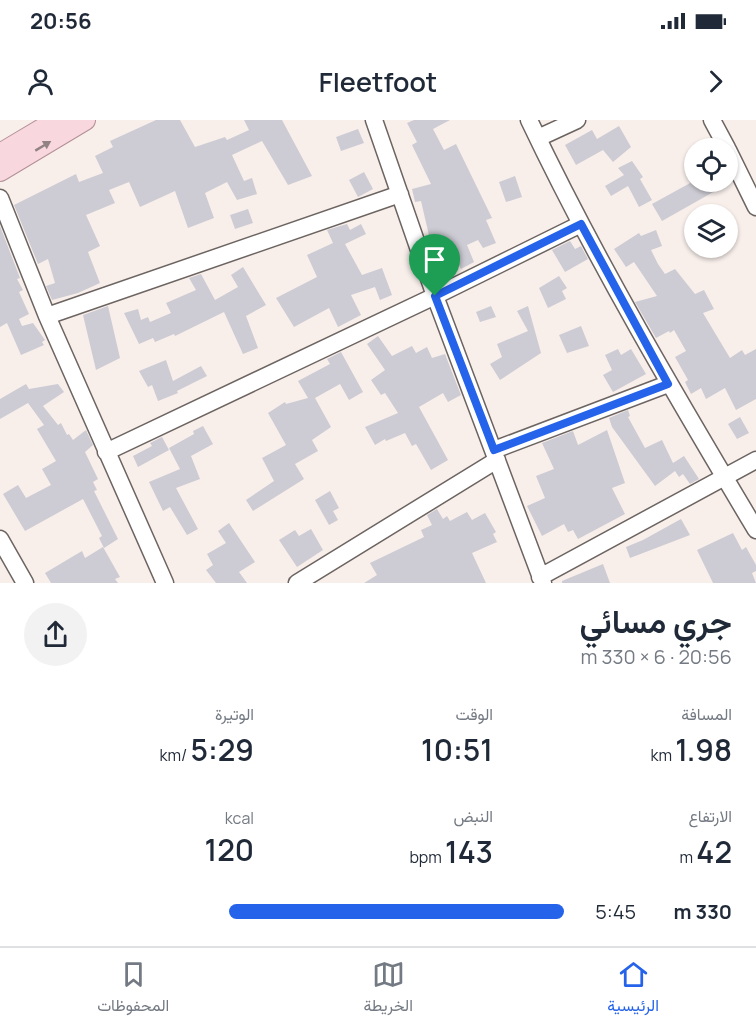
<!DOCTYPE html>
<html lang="ar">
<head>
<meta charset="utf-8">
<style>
	body { margin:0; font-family:Manrope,Vazirmatn,sans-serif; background:#f2f2f3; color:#1f2937; direction:rtl; height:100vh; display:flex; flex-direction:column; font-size:22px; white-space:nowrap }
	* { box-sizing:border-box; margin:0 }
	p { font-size:20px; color:#747a83 }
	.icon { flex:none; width:33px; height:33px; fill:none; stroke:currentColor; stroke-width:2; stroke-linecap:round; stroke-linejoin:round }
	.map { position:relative; height:463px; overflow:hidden; direction:ltr }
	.panel { display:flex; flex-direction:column; background:#fff; flex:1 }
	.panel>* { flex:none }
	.tools { position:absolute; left:684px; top:18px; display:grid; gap:12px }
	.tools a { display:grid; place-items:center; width:54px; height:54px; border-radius:50%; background:#fff; box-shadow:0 2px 4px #0004; font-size:30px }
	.pin { position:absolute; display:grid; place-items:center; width:51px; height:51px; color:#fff; margin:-62px -26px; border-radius:50% 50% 50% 0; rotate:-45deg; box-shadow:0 0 6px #0007 }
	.pin .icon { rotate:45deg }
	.round { display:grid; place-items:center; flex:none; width:63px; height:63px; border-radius:32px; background:#f2f2f3 }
	.summary { display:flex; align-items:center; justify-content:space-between; height:102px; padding:0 24px }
	h1 { font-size:33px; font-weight:600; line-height:45px }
	.stats { display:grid; grid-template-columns:repeat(3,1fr); gap:9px; height:102px; padding:6px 24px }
	.stats div { display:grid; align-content:center }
	.stats b { font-size:30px; font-weight:600 }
	.stats small { font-size:16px; font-weight:400 }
	.stats p { font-size:16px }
	ul { padding:0 24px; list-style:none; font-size:20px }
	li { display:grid; grid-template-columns:96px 72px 1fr; align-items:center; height:45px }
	li i { height:15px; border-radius:8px; background:#2563eb }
	.status { display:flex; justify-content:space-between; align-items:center; height:42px; padding:0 30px; background:#fff; direction:ltr }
	.status svg { height:16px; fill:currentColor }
	header { display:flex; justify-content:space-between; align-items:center; height:78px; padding:0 24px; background:#fff; font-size:27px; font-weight:600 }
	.menu { display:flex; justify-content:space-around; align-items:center; height:84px; border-top:2px solid #e0e1e3; background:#fff; font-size:16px; color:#747a83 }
	.menu a { display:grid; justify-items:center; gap:3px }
	.menu .on { color:#2563eb }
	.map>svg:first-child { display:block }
	.building { fill:#cdcbd3 }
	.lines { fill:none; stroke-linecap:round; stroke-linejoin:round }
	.minor-casing { stroke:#6c6461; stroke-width:19 }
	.major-casing { stroke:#b49096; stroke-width:22 }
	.minor { stroke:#fff; stroke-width:16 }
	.major { stroke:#f8d7de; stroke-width:20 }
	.oneway { fill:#928284 }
	.route-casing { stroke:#fff; stroke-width:12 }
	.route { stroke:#2563eb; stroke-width:8 }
</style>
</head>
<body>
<div class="status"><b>20:56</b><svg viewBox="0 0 49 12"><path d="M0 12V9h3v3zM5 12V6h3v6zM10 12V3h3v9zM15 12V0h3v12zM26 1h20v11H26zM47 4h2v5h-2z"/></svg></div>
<header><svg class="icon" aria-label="forward" viewBox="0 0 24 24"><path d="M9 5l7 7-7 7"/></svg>Fleetfoot<svg class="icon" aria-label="person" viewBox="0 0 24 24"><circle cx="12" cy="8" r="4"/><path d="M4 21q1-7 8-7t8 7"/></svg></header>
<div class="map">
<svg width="756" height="463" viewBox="0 0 756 463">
	<rect width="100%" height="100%" fill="#f8efeb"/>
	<path class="building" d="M156 0H180L195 27 225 17 227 20 249 10 244 0H282L312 56 288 65 262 21 232 35 244 61 252 58 257 74 237 80 227 62 205 73 214 98 188 108 175 71 140 87 129 62 109 70 115 83 86 95 100 126 88 132 100 163 78 173 52 180 46 166 55 163 48 139 38 144 14 85 76 54 79 62 103 53 95 36 113 27 110 21Z
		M414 0H450L433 9 444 30 456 24 492 98 486 100 496 123 483 128 478 120 467 125 474 142 461 149 445 120 431 124 421 81 415 82 412 69 431 64 412 25 417 22 407 3Z
		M619 6 631 27 613 42 603 30 576 45 565 25 592 10 597 19Z
		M358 9 364 23 341 31 336 17Z
		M632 41 643 57 640 59 652 80 639 87 628 66 611 76 605 66 624 55 618 48Z
		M364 52 373 69 358 77 349 60Z
		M515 56 522 77 506 82 499 62Z
		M692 62H731L662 101 652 84Z
		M248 89 253 103 235 109 230 95Z
		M347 104 350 110 361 104 366 114 345 124 362 155 382 148 392 175 380 180 375 167 351 175 361 195 338 207 329 188 294 207 276 178 317 157 307 135 333 123 327 110Z
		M0 106 20 158 17 159 23 170 19 172 29 194 19 199 22 206 33 203 45 220 42 222 44 225 21 235 7 203 0 207Z
		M656 110 662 126 651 130 658 144 665 154 675 149 695 174 704 170 714 189 703 193 730 238 742 230 745 235 756 229V279L736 290 725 268 706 279 701 268 691 274 685 262 688 260 675 237 686 231 674 210 670 213 669 211 656 218 635 182 657 176 634 142 626 147 614 129 639 113 641 116Z
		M570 121 575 129 581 126 588 139 565 152 552 130Z
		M243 147 266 185 246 196 258 228 243 234 224 192 175 216 174 214 155 222 153 218 139 224 124 193 138 189 141 200 148 197 150 202 171 193 166 183 196 170 189 158 201 154 215 180 238 167 231 155Z
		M559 156 567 168 562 171 566 179 548 188 539 168Z
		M108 186 120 238 96 250 83 195Z
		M491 186 496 197 480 202 476 192Z
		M528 186 541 233 500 260 490 244 502 237 497 224 528 211 517 191Z
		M581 206 589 226 567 233 559 215Z
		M378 216 392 236 412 226 416 233 427 227 432 238 445 234 450 247 461 275 448 282 443 273 419 287 448 340 431 350 416 324 412 326 405 313 386 321 385 319 375 325 365 307 398 293 385 273 381 275 371 260 385 250 367 224Z
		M618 229 621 235 631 229 646 254 613 272 603 255 612 250 605 235Z
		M341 232 363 272 349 280 340 264 315 278 331 307 312 320 318 331 295 344 304 359 253 391 246 380 274 361 262 338 286 325 268 293 285 282 286 284 308 278 298 261 330 244 327 239Z
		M166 240 173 261 201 246 207 256 177 271 178 273 158 281 152 265 148 267 139 251Z
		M26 264 29 269 58 264 64 272 43 286 58 305 61 303 67 315 69 314 73 320 86 310 93 325 85 332 98 359 93 362 97 370 94 371 118 419 104 428 99 418 102 416 83 379 25 411 3 374 18 365 26 378 51 365 42 349 56 341 37 309 44 305 28 283 0 299V279Z
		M628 290 630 296 628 297 645 328 662 320 673 343 684 336 699 359 690 364 683 354 679 357 675 351 655 366 612 307 609 298Z
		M740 297 749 313 737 319 728 304Z
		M203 306 213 324 191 336 200 359 176 368 198 409 187 415 170 387 163 391 149 362 180 349 169 328 194 314 193 311Z
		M607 310 625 363 612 368 625 394 578 419 573 410 568 412 564 404 542 416 527 386 545 378 536 356 554 349 542 323 573 311 578 325Z
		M162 317 169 330 138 347 133 336 152 326 150 323Z
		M330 371 339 388 333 391 338 400 329 405 315 380Z
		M437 389 443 399 447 396 450 401 467 392 472 400 485 393 496 412 493 414 497 422 472 433 486 463H364L377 455 370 443 424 417 421 410 432 405 427 395Z
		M681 399 690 415 630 438 626 427 643 420Z
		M229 403 255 442 239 452 247 463H216L206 450 213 445 207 434 226 423 218 411Z
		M311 409 323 430 297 447 279 420 295 410 299 416Z
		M733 413 742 430 746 427 756 445V451L752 453 756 463H713L697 430Z
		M103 427 120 457 115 459 118 463H51L45 453 82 431 85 438Z
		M603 444 610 463H562V461Z"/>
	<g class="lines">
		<g class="minor-casing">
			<path id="minor" d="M374 0 435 176 543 463
				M529 0C596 141 676 276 756 410
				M712 0 727 28
				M538 18 577 0
				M728 30 756 87
				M0 78 47 196 165 463
				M47 196 400 74
				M494 330 668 264
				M106 332 435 176 581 104
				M0 419 25 463
				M540 457 756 340
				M297 463 497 340"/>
		</g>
		<g class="major-casing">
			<path id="major" d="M0 34 57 0
				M0 51 85 0"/>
		</g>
		<use href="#minor" class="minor"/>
		<use href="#major" class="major"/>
	</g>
	<defs><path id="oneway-solid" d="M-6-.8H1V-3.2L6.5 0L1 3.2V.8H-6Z" transform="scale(1.5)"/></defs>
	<use class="oneway" href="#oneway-solid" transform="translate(43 26) rotate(-31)"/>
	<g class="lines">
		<g class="route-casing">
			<path id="route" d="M581 104 668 264 494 330 435 176Z"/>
		</g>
		<use href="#route" class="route"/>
	</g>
</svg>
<div class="tools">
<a><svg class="icon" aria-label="locate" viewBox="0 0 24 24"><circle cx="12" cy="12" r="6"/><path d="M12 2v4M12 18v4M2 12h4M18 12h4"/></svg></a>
<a><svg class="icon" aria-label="layers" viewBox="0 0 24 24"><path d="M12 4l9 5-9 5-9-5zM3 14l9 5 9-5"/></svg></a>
</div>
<div class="pin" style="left:435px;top:176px;background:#1e9e55"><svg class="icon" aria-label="arrive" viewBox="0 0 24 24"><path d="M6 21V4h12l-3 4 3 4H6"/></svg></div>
</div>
<section class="panel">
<div class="summary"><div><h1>جري مسائي</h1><p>20:56 · 6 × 330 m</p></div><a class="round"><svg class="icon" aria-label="share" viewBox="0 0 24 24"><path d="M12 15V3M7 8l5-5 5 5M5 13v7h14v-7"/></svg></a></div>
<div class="stats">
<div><p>المسافة</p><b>1.98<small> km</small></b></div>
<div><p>الوقت</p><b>10:51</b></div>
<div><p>الوتيرة</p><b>5:29<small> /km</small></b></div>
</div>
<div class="stats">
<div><p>الارتفاع</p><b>42<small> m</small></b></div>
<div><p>النبض</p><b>143<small> bpm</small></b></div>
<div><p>kcal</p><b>120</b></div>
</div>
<ul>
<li><b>330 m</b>5:45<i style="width:62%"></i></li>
</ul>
</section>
<nav class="menu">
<a class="on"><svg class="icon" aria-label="home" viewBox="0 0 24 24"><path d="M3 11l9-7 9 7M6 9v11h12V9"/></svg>الرئيسية</a>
<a><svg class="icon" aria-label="map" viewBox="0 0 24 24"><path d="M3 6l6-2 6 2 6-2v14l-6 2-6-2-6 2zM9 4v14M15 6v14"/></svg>الخريطة</a>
<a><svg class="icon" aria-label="saved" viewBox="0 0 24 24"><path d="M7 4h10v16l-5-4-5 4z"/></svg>المحفوظات</a>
</nav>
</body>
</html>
